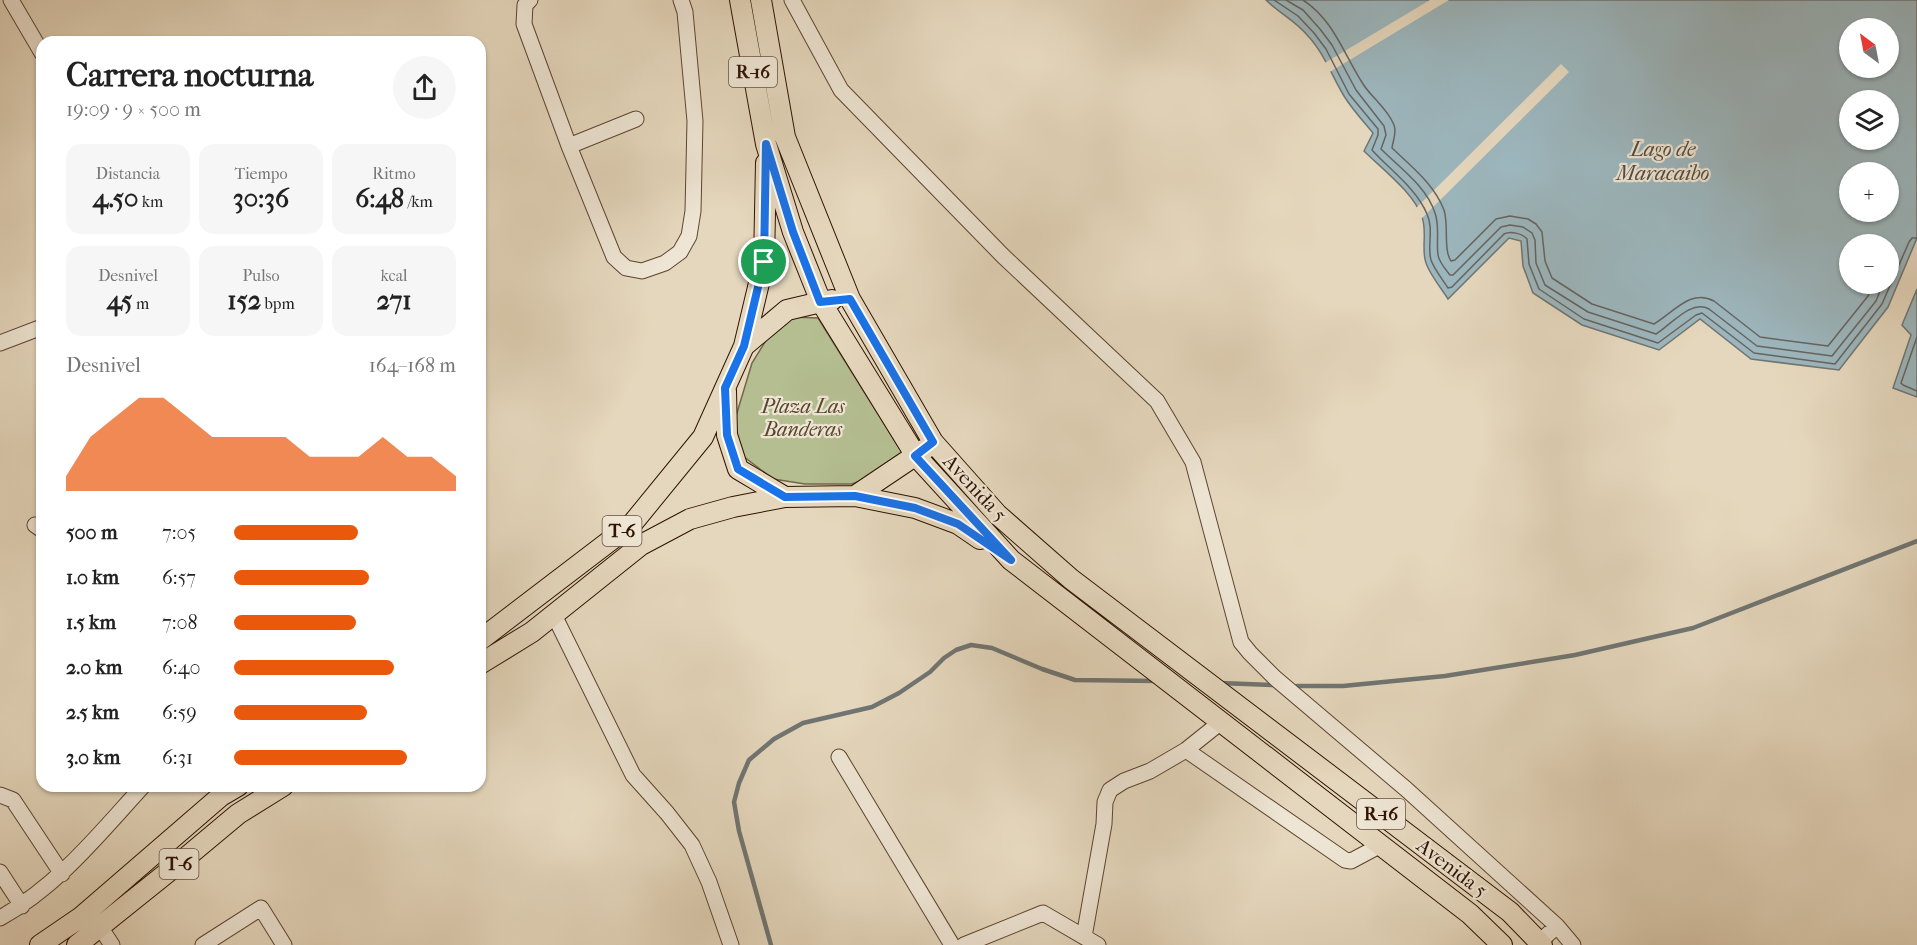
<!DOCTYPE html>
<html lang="es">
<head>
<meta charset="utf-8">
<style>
	body { margin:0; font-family:"IM FELL French Canon",serif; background:#f6f6f6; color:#222; height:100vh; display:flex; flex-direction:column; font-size:22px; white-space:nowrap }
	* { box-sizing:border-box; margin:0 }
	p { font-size:20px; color:#767676 }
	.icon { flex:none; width:33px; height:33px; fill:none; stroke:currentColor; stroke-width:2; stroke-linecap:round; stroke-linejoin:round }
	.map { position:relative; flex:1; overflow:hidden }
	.sheet { position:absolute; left:36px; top:36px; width:450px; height:756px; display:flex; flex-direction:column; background:#fff; border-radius:18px; box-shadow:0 2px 4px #0004 }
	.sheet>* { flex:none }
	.needle { width:39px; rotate:328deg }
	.buttons { position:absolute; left:1839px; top:18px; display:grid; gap:12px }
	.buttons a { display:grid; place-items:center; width:60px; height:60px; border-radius:50%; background:#fff; box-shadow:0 2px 4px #0004; font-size:30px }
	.pin { position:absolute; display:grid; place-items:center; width:51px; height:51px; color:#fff; margin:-26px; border:3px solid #fff; border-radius:50%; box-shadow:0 2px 6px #0007 }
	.round { display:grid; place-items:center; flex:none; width:63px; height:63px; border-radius:32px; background:#f6f6f6 }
	.summary { display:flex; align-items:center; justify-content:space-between; height:102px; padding:0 30px }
	h1 { font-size:33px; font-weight:800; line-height:45px }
	.stats { display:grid; grid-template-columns:repeat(3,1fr); gap:9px; height:102px; padding:6px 30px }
	.stats div { display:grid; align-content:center; border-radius:15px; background:#f6f6f6; text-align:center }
	.stats b { font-size:26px; font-weight:800 }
	.stats small { font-size:16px; font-weight:400 }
	.stats p { font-size:16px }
	.chart { height:168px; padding:12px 30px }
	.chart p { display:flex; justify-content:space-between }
	.chart svg { width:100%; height:108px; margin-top:6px; fill:#ea580c; opacity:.7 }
	ul { padding:0 30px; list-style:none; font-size:20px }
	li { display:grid; grid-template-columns:96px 72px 1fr; align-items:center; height:45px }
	li i { height:15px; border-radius:8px; background:#ea580c }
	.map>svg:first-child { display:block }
	.green { fill:#b4be91; stroke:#726849; stroke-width:1.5 }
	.water { fill:#9cb6bd; stroke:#707572; stroke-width:1.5; fill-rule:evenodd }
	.pier { fill:#e5d7bd }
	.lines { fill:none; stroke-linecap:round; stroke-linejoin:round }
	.shore { stroke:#66645f; stroke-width:1.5 }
	.stream { stroke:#707572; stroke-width:4.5 }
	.minor-casing { stroke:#5c4430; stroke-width:17 }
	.major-casing { stroke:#2f1301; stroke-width:22 }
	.minor { stroke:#eee5d4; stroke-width:15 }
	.major { stroke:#e5d7bd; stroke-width:20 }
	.route-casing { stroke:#fff; stroke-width:12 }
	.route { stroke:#1a73e8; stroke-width:8 }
	.labels { text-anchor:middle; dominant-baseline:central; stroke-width:4.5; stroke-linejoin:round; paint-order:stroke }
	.shield { fill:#eee5d4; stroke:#685240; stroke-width:1.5 }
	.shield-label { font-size:18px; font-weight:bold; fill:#2f1301 }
	.park-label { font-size:20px; font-style:italic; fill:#57462c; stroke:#eee5d4 }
	.street-label { font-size:20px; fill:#2f1301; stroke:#eee5d4 }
	.water-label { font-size:21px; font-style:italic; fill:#554c43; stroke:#eee5d4 }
</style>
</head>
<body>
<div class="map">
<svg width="1917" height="945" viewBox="0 0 1917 945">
	<rect width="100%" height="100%" fill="#e5d7bd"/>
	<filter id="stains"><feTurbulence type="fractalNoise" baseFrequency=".00333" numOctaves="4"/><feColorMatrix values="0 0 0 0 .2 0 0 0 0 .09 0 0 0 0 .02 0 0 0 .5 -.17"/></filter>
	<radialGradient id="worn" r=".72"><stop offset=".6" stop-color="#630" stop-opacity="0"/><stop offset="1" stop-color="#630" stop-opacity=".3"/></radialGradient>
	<path class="green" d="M793 317 818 318 903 454 863 480 852 484H805L773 479 743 456 733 426 752 363 770 334Z"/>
	<path class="water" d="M1266 0H1917V238L1888 307 1839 370 1751 359 1700 319 1659 350 1582 325 1533 293 1523 266 1521 241 1509 238 1448 299C1442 289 1426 270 1425 259 1422 245 1427 231 1422 217 1414 193 1382 169 1364 151L1373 133C1363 121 1352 109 1344 96 1332 76 1324 53 1308 36 1296 21 1279 13 1266 0ZM1850 28H1888V68H1850ZM1850 100H1888V140H1850ZM1850 172H1888V212H1850ZM1850 244H1888V284H1850Z
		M1917 289V397L1893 388 1911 335 1902 325Z"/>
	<path class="pier" d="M1430 0H1449L1328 73 1323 64Z
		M1561 64 1569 72 1420 220 1415 209Z"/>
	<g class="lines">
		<path class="shore" d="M1274 0 1298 16 1314 33 1326 49 1349 94 1378 129V135L1372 150C1390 170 1416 188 1427 214 1434 229 1427 247 1431 260 1434 269 1443 280 1448 288L1452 287 1504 234C1510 231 1522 233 1527 239L1529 264 1539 289 1584 319 1658 343 1696 315 1702 313 1754 353 1835 364 1882 304 1909 242 1912 238H1917
			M1286 0 1303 10 1320 29 1332 45 1356 90 1384 126 1386 135 1381 149C1400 168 1427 187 1435 213 1440 227 1436 241 1438 255 1439 262 1446 270 1450 275H1453L1501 227 1510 225 1523 227 1532 233 1535 240 1536 263 1545 285 1588 312 1656 334C1671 325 1691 299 1709 309L1757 346 1832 356 1876 301 1883 284
			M1303 0C1334 20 1344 55 1363 84 1371 97 1388 109 1394 125 1397 133 1393 140 1392 148 1411 166 1434 184 1444 210 1449 225 1443 249 1451 261L1455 260 1496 219 1510 216 1528 219 1536 224 1542 232 1545 261 1552 278 1592 304 1654 324C1673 313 1691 288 1714 301L1760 337 1828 346 1868 296 1873 284
			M1917 337 1901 383 1903 385 1917 391"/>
		<path class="stream" d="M1220 683 1273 685
			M1297 686H1343L1445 676 1575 655 1693 628 1917 541
			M771 945 739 831 734 802 739 783 749 760 774 739 803 723 872 707 899 693 930 672 944 658 956 650 971 645 992 648 1042 669 1075 680 1157 681"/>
		<g class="minor-casing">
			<path id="minor" d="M11 0 42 53
				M530 0 525 5 524 24 569 146 614 257 626 268 642 271 665 263 680 252 689 236 693 211 695 121 685 12 681 0
				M792 0 841 90 1003 256 1157 401 1193 462 1241 642 1250 653 1275 678 1406 789 1557 926 1536 945
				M569 146 636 119
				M0 343 42 327
				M35 525 42 530
				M554 615 633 775 667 813 692 845 709 882 731 945
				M1186 750 1345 860 1351 861 1381 845
				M839 757 952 945
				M0 795 13 800 62 874
				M0 872 22 906
				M0 918C58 886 99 834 143 786
				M1557 926 1573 945
				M100 927 112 945
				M1084 937 1104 824 1105 802 1110 790 1124 781 1150 771 1186 750 1221 722
				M203 945 261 908 284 945
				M964 945 1043 913 1098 945"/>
		</g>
		<g class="major-casing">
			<path id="major" d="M740 0 766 144 793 232 821 302 916 456 1011 560 1470 914 1502 945
				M761 0 785 137 850 299 933 442 997 514 1071 579 1510 912 1542 945
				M744 346 787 310 821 302 832 300
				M726 391 727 435 738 469 785 497
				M855 496 925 449
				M480 640 632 524 703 437 744 346 764 262 766 163
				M480 664 532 632 641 545 690 519 733 507 785 497 855 496 915 508 958 524 980 539
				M40 945 81 917 221 796 238 786
				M77 945 183 860 238 814 283 786"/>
		</g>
		<use href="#minor" class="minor"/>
		<use href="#major" class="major"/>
	</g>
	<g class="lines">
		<g class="route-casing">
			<path id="route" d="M766 144 793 232 820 302 850 299 933 442 915 456 1011 560 958 524 915 508 855 496 785 497 738 469 727 435 725 388 744 346 764 262Z"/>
		</g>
		<use href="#route" class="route"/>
	</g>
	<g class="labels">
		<g class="shield">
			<rect x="729" y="57" width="48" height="30" rx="4.5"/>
			<rect x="602.5" y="516" width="39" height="30" rx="4.5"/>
			<rect x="1357" y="799" width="48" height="30" rx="4.5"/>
			<rect x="159.5" y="849" width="39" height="30" rx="4.5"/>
		</g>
		<g class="shield-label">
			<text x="753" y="72">R-16</text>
			<text x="622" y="531">T-6</text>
			<text x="1381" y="814">R-16</text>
			<text x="179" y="864">T-6</text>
		</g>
		<g class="park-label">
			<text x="803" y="406">Plaza Las<tspan x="803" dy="23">Banderas</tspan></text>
		</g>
		<g class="street-label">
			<text transform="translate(975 488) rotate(47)">Avenida 5</text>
			<text transform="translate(1452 868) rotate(37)">Avenida 5</text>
		</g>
		<g class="water-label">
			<text x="1663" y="149">Lago de<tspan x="1663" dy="24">Maracaibo</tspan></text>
		</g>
	</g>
	<rect width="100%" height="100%" filter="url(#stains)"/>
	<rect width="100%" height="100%" fill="url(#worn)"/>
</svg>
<div class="buttons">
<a><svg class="needle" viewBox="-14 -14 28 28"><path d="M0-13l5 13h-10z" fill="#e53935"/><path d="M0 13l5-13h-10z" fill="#767676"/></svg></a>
<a><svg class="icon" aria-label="layers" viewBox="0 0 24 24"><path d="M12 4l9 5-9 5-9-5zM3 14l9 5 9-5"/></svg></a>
<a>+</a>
<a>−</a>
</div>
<div class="pin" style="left:764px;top:262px;background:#1e9e55"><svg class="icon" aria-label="arrive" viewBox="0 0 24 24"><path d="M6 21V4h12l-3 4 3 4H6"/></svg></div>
<section class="sheet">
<div class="summary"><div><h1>Carrera nocturna</h1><p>19:09 · 9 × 500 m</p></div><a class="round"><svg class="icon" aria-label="share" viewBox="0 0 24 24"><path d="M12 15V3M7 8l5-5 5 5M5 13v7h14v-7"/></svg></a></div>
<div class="stats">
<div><p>Distancia</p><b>4.50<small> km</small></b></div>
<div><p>Tiempo</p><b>30:36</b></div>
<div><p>Ritmo</p><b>6:48<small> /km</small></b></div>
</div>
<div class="stats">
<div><p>Desnivel</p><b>45<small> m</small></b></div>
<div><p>Pulso</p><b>152<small> bpm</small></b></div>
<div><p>kcal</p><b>271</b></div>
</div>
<div class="chart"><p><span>Desnivel</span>164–168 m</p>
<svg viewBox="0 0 160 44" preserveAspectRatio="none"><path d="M0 44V38L10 22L20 14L30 6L40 6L50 14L60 22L70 22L80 22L90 22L100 30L110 30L120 30L130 22L140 30L150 30L160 38V44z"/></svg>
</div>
<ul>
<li><b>500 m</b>7:05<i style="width:56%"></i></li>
<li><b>1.0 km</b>6:57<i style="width:61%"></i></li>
<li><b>1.5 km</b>7:08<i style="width:55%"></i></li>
<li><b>2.0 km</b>6:40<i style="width:72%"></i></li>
<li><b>2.5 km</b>6:59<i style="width:60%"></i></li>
<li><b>3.0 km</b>6:31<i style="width:78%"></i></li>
</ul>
</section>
</div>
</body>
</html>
